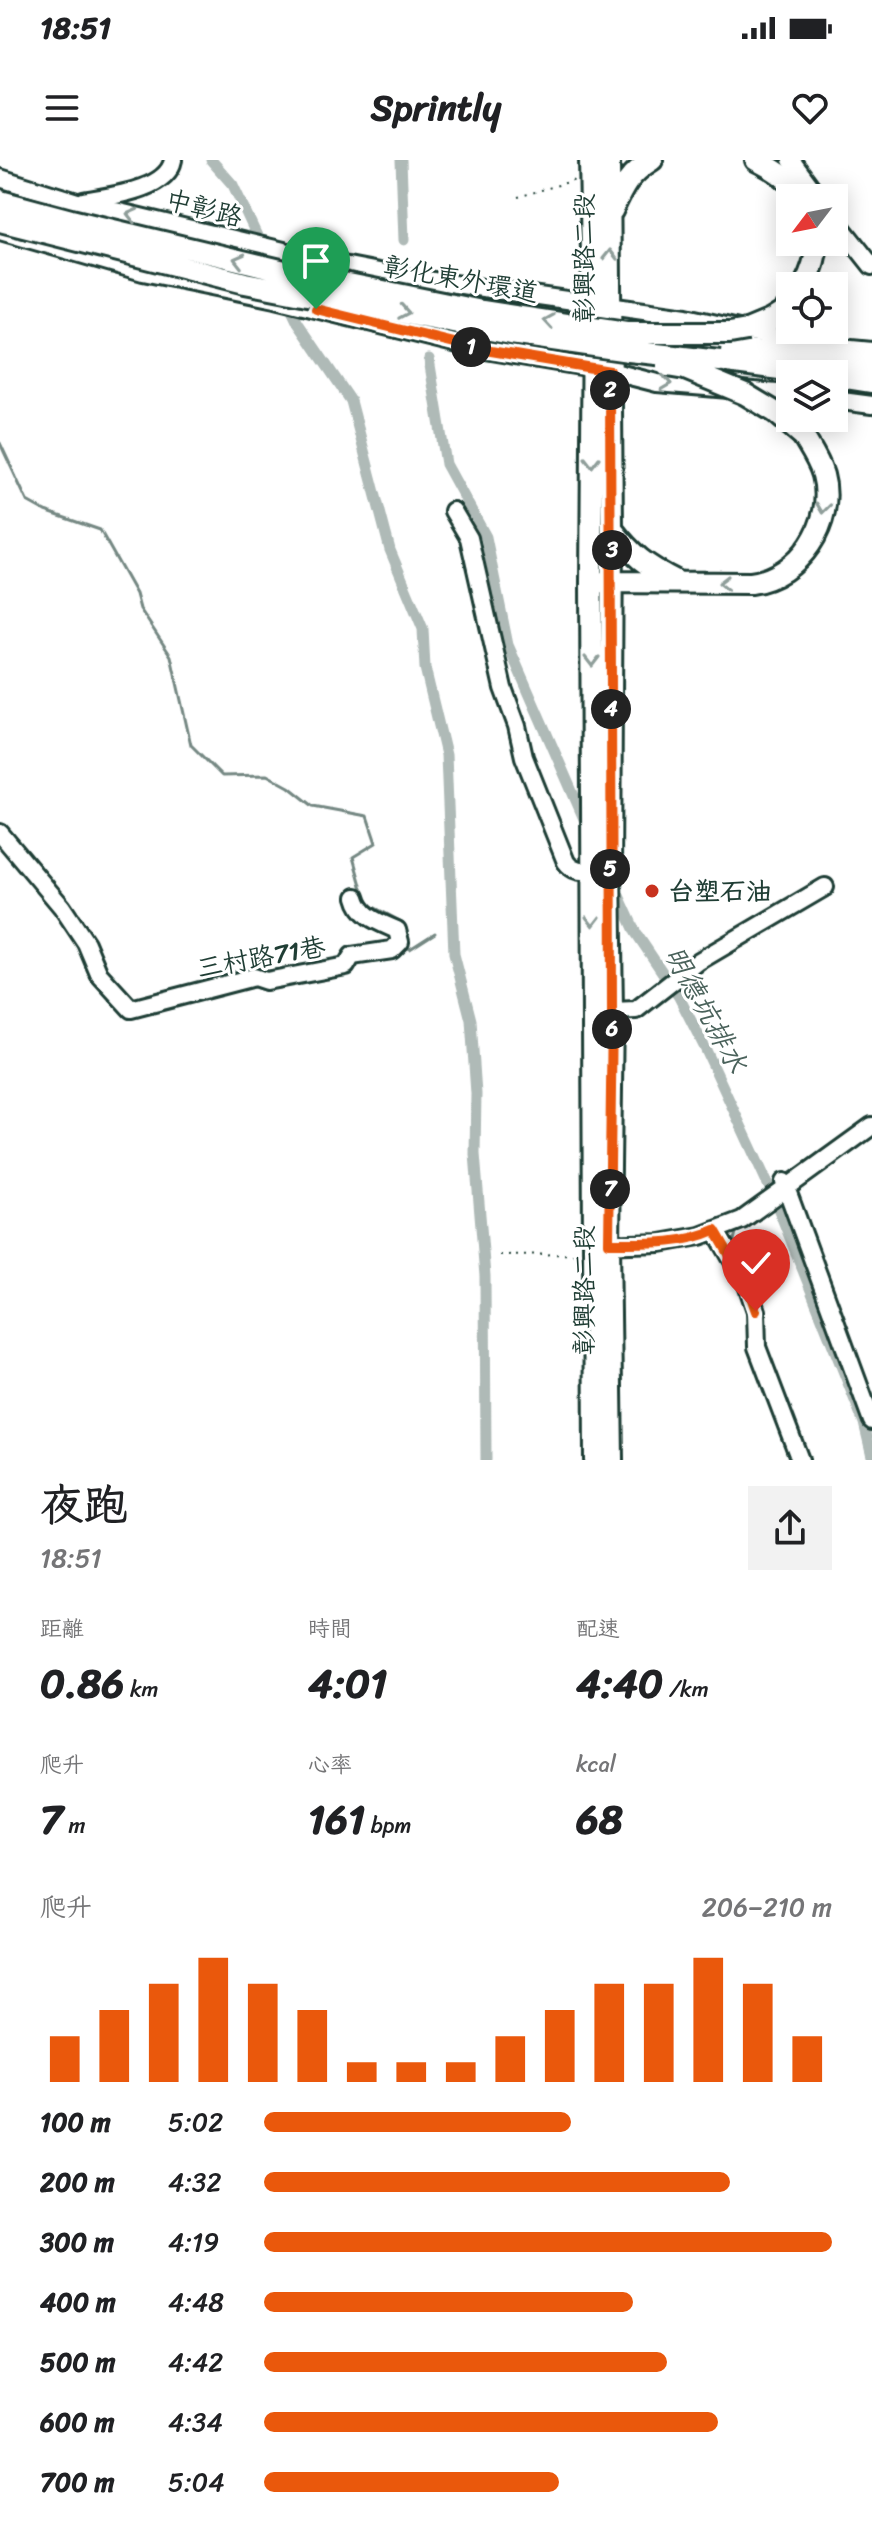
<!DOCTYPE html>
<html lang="zh-TW">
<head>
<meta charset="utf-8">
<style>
	body { margin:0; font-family:Sriracha,"LXGW WenKai TC",sans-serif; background:#f2f2f2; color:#202124; height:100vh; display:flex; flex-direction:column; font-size:30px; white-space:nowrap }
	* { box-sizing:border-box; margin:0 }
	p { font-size:26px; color:#757577 }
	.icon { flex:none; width:44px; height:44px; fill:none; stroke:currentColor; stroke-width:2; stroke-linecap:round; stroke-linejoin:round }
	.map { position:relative; height:1300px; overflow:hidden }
	.sheet { display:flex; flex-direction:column; background:#fff; flex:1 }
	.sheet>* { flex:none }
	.needle { width:52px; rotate:238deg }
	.controls { position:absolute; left:776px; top:24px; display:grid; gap:16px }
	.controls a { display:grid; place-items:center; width:72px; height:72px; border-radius:0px; background:#fff; box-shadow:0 4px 20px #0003; font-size:40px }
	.pin { position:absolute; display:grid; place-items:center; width:68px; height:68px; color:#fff; margin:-82px -34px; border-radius:50% 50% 50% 0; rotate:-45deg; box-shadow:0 0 8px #0007 }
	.pin .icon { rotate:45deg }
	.km { position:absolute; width:40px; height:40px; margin:-20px; border-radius:50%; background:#222; color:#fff; font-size:22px; line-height:40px; text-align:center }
	.round { display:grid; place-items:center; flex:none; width:84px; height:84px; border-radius:0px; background:#f2f2f2 }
	.summary { display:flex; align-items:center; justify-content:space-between; height:136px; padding:0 40px }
	h1 { font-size:44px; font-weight:700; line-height:60px }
	.figures { display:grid; grid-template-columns:repeat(3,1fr); gap:12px; height:136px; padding:8px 40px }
	.figures div { display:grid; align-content:center }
	.figures b { font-size:40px; font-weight:700 }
	.figures small { font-size:22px; font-weight:400 }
	.figures p { font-size:22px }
	.chart { height:224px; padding:16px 40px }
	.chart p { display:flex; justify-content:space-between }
	.chart svg { width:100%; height:144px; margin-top:8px; stroke:#ea580c; stroke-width:6 }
	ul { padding:0 40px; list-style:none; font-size:26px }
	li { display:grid; grid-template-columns:128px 96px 1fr; align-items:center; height:60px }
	li i { height:20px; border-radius:10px; background:#ea580c }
	.status { display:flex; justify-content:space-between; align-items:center; height:56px; padding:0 40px; background:#fff; direction:ltr }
	.status svg { height:22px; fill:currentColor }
	header { display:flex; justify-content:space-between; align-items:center; height:104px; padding:0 40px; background:#fff; font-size:36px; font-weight:700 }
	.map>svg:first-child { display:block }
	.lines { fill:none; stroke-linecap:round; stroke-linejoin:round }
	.stream { stroke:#758883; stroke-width:3 }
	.canal { stroke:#afbab7; stroke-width:11 }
	.minor-casing { stroke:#1f3d34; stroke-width:22 }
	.major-casing { stroke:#1f3d34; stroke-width:26 }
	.path { stroke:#1f3d34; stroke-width:2; stroke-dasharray:2 6; stroke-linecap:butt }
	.minor { stroke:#fff; stroke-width:16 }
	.major { stroke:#fff; stroke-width:20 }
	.major-bridge-casing { stroke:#1f3d34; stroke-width:26; stroke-linecap:butt }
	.major-bridge { stroke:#fff; stroke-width:20 }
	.oneway { stroke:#8f9e9a }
	.route-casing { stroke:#fff; stroke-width:16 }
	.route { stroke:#ea580c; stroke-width:10 }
	.poi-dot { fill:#c8321e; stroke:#fff; stroke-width:3 }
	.labels { text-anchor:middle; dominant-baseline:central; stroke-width:6; stroke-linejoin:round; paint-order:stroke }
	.street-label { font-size:26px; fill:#1f3d34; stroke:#fff }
	.poi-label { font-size:26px; font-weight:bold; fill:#1f3d34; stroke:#fff; text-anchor:start }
	.water-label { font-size:28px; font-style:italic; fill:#4a625b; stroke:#fff }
</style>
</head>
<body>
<div class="status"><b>18:51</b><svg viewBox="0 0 49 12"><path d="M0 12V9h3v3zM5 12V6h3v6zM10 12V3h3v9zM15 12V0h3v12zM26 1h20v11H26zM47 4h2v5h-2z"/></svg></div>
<header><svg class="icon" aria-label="menu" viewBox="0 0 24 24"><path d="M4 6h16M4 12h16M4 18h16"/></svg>Sprintly<svg class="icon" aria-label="heart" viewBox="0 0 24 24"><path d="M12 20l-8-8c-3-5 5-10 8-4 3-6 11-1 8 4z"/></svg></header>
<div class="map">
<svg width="872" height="1300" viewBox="0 0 872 1300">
	<rect width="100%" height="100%" fill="#fff"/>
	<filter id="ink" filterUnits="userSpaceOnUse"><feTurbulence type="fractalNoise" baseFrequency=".0125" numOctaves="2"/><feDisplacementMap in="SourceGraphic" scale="16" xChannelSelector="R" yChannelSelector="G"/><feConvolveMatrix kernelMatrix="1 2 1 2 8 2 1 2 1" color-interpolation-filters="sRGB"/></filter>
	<g filter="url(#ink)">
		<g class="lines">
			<path class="stream" d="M0 283 27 341 45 351 100 370 136 434 140 449 171 496 191 585 222 616 267 615 289 627 313 646 367 656 376 683 353 697 366 743 402 762V768
				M405 786 410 789 435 773
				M737 1069 734 1080 749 1113
				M764 1181 772 1204"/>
			<path class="canal" d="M211 0 233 25 273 110
				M401 0 404 80
				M287 140 298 163 351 241 390 390 423 469 425 508 446 595 454 794 471 860 476 934 475 994 485 1116 486 1300
				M429 199 446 304 486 377 508 485 588 668
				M615 727 636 773 679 837 705 888 772 1033 864 1263 872 1296"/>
			<g class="minor-casing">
				<path id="minor" d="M791 0 819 38
					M0 18 77 42 343 105 405 117 686 157 809 185 872 191
					M83 41C108 36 167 31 173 0
					M834 58 872 106
					M0 71 143 112 275 139 479 189 610 211 657 223 790 234
					M834 240 872 245
					M453 351 469 378 503 528 517 566 524 597 566 702C575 715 588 710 602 712
					M0 673 62 747 86 783 99 814 131 849 254 817 266 821 346 806 352 796 392 790 400 782 397 770C379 762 361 757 356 737
					M612 851 636 850 699 801 825 727
					M784 1022 872 1261
					M715 1070 747 1125 756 1151 757 1187 800 1300
					M600 1085 660 1083 700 1076 742 1060 872 966"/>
			</g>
			<g class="major-casing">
				<path id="major" d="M590 0 593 142 591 423 595 1300
					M609 0 612 369 610 713 612 851 609 1083 612 1300
					M756 0C776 10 790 19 802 38
					M612 51C623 27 629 14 652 0
					M804 126C811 113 817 97 816 82
					M747 170 771 160 790 148
					M670 179 872 207
					M720 201 816 214
					M834 216 872 222
					M612 369C632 395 646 406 676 421
					M599 422 751 423C799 417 836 363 823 315 819 301 810 288 803 276"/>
			</g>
			<path class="path" d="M518 37 575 20
				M500 1095 579 1094"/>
			<use href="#minor" class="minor"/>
			<use href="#major" class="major"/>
			<g class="major-bridge-casing">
				<path id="major-bridge" d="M0 41 71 60 289 112 482 151 626 173H730L747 170
					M0 61 245 123 511 174 629 191 720 201
					M667 206 685 209 745 234 775 252 803 276"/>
			</g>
			<use href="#major-bridge" class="major-bridge"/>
		</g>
		<defs><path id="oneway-chevron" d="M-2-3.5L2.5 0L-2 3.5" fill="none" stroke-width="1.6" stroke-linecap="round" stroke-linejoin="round" transform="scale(2)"/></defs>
		<g class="oneway">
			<use href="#oneway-chevron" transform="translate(132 55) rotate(-166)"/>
			<use href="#oneway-chevron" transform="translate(610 95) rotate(-89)"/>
			<use href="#oneway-chevron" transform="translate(239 100) rotate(-166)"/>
			<use href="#oneway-chevron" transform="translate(404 152) rotate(10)"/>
			<use href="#oneway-chevron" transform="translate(549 161) rotate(-171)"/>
			<use href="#oneway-chevron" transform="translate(666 223) rotate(7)"/>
			<use href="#oneway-chevron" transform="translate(592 302) rotate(90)"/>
			<use href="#oneway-chevron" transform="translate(823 348) rotate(97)"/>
			<use href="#oneway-chevron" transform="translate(724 423) rotate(-180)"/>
			<use href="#oneway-chevron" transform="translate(592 501) rotate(90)"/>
			<use href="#oneway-chevron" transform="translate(593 761) rotate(90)"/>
		</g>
	</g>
	<g class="lines" filter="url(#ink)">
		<g class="route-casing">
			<path id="route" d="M316 149 479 189 610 211 612 851 609 1083C645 1083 682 1085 715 1070L747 1125 756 1151"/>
		</g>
		<use href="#route" class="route"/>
	</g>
	<circle class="poi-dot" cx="652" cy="731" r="8"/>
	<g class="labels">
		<g class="street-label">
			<text transform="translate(204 48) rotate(14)">中彰路</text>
			<text transform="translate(584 98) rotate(-90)">彰興路二段</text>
			<text transform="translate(461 119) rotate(10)">彰化東外環道</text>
			<text transform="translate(261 797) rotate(-10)">三村路71巷</text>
			<text transform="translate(584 1130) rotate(-90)">彰興路二段</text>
		</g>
		<g class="poi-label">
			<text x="668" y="731">台塑石油</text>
		</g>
		<g class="water-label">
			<text transform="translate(706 849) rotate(61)">明德坑排水</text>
		</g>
	</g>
</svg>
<div class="controls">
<a><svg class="needle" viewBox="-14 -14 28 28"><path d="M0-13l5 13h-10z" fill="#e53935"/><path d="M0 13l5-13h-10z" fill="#757577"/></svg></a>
<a><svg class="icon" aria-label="locate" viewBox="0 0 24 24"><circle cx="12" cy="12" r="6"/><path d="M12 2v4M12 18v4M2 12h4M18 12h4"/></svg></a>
<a><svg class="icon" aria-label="layers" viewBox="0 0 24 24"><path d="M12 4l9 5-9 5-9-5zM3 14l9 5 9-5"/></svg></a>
</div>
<div class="pin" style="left:316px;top:149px;background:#1e9e55"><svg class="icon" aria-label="arrive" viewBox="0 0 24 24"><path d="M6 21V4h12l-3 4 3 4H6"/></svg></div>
<div class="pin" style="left:756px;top:1151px;background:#d93025"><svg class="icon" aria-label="check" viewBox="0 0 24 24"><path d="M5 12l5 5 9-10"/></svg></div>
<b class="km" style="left:471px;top:187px">1</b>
<b class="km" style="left:610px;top:230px">2</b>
<b class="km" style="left:612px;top:390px">3</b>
<b class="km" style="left:611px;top:549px">4</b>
<b class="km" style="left:610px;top:709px">5</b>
<b class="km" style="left:612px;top:869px">6</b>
<b class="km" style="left:610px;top:1029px">7</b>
</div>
<section class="sheet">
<div class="summary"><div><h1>夜跑</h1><p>18:51</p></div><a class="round"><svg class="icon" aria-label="share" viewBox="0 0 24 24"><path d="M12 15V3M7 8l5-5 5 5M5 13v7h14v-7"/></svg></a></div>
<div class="figures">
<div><p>距離</p><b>0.86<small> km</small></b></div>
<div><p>時間</p><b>4:01</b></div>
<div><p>配速</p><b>4:40<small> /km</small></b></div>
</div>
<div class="figures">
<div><p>爬升</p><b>7<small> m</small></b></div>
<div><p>心率</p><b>161<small> bpm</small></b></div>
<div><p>kcal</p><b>68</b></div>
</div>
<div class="chart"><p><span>爬升</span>206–210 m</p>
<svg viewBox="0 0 160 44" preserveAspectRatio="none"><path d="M5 44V30M15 44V22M25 44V14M35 44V6M45 44V14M55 44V22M65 44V38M75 44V38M85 44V38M95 44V30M105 44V22M115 44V14M125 44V14M135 44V6M145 44V14M155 44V30"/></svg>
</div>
<ul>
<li><b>100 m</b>5:02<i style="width:54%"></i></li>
<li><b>200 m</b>4:32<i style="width:82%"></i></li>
<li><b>300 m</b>4:19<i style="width:100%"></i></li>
<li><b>400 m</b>4:48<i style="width:65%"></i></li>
<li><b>500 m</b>4:42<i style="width:71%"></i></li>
<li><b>600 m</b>4:34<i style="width:80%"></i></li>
<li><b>700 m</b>5:04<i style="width:52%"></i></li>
</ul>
</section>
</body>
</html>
